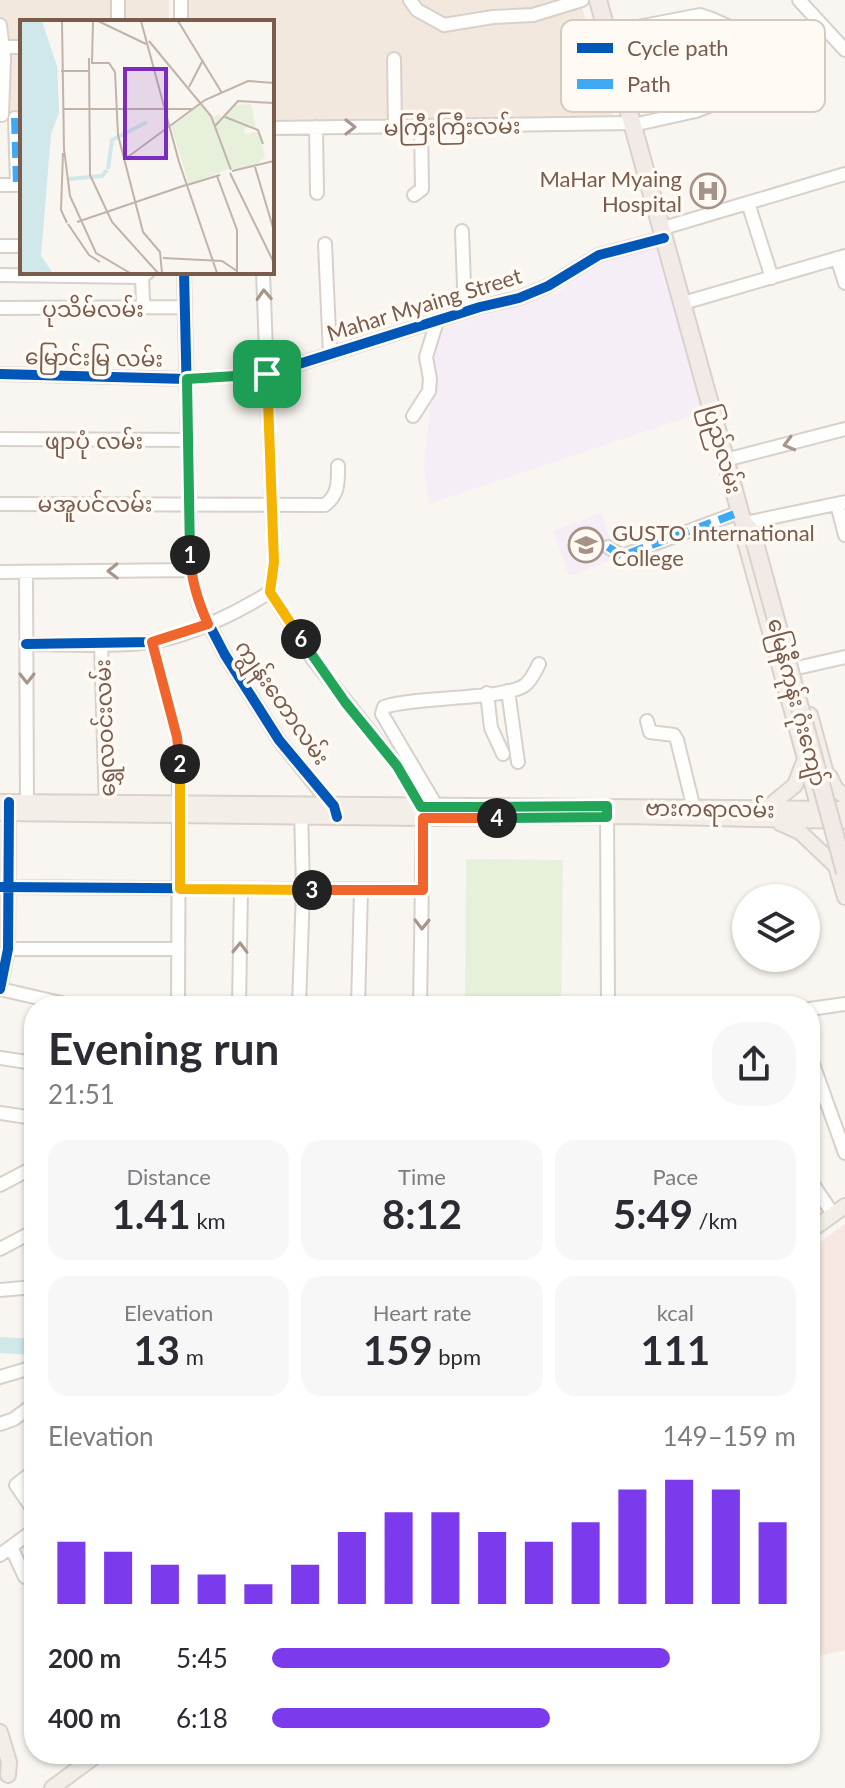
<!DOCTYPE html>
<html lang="en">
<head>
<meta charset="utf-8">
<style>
	body { margin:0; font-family:Lato,"Noto Sans Myanmar",sans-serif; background:#f7f7f7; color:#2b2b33; height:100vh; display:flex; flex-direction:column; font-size:30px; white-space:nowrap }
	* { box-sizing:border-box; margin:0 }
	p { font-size:26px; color:#7c7c81 }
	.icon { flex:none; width:44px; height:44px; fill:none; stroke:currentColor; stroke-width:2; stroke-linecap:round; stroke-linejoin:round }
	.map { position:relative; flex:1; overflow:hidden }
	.panel { position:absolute; left:24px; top:996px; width:796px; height:768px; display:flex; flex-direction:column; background:#fff; border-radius:32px; box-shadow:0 2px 6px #0004 }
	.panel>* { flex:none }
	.tools { position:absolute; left:732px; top:884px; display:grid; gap:16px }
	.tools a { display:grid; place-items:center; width:88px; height:88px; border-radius:50%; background:#fff; box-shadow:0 2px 6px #0004; font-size:40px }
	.pin { position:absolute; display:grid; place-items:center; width:68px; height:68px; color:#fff; margin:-34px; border-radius:16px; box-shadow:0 4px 12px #0006 }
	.km { position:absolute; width:40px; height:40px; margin:-20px; border-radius:50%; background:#222; color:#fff; font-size:22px; line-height:40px; text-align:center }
	.round { display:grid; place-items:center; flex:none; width:84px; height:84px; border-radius:32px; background:#f7f7f7 }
	.head { display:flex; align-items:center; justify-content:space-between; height:136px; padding:0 24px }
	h1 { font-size:44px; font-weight:700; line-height:60px }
	.figures { display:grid; grid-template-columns:repeat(3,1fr); gap:12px; height:136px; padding:8px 24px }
	.figures div { display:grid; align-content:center; border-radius:20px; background:#f7f7f7; text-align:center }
	.figures b { font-size:40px; font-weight:700 }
	.figures small { font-size:22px; font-weight:400 }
	.figures p { font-size:22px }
	.chart { height:224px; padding:16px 24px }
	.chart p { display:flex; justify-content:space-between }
	.chart svg { width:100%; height:144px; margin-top:8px; stroke:#7c3aed; stroke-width:6 }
	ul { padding:0 24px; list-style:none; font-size:26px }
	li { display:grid; grid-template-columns:128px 96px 1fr; align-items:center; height:60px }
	li i { height:20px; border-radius:10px; background:#7c3aed }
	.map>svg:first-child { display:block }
	.residential { fill:#f2e8de }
	.commercial { fill:#f6e8e1 }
	.education { fill:#f6eef6 }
	.green { fill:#e7f0db }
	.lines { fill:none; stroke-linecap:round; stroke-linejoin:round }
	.river { stroke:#d0e8ea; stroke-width:16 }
	.minor-casing { stroke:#d7d1cb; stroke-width:16 }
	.major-casing { stroke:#dad1cc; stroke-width:18 }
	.highway-casing { stroke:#dad1cc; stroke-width:20 }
	.minor { stroke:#fefefd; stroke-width:12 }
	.major { stroke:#f3eee8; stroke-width:14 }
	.highway { stroke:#f2eae7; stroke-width:16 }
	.highway-bridge-casing { stroke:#dad1cc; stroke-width:20; stroke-linecap:butt }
	.highway-bridge { stroke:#f2eae7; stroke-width:16 }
	.quiet { stroke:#3fa9f5; stroke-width:8; stroke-dasharray:16 8; stroke-linecap:butt }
	.cycleway-casing { stroke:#fffaf3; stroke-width:15 }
	.cycleway { stroke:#0057b8; stroke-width:10 }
	.oneway { stroke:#a8958b }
	.split-1-casing { stroke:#fff; stroke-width:16 }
	.split-2-casing { stroke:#fff; stroke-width:16 }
	.split-3-casing { stroke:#fff; stroke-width:16 }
	.split-4-casing { stroke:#fff; stroke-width:16 }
	.split-5-casing { stroke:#fff; stroke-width:16 }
	.split-6-casing { stroke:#fff; stroke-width:16 }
	.split-7-casing { stroke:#fff; stroke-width:16 }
	.split-1 { stroke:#22a559; stroke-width:10 }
	.split-2 { stroke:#f0652b; stroke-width:10 }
	.split-3 { stroke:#f5b400; stroke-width:10 }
	.split-4 { stroke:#f0652b; stroke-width:10 }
	.split-5 { stroke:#22a559; stroke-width:10 }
	.split-6 { stroke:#22a559; stroke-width:10 }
	.split-7 { stroke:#f5b400; stroke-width:10 }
	.labels { text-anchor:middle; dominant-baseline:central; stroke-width:7; stroke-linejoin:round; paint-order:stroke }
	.street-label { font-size:22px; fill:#7a5c4d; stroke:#fffaf3 }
	.poi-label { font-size:22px; fill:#7a5c4d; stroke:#fffaf3; text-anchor:end }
	.inset-river { fill:none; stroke:#d0e8ea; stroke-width:4 }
	.inset-road { fill:none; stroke:#c2b3aa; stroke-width:2 }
	.view { fill:#7b2cbf; fill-opacity:0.15; stroke:#7b2cbf; stroke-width:4 }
	.inset-edge { fill:none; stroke:#7a5c4d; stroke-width:4 }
	.key { fill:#fffaf3; stroke:#d7cbc1; stroke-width:2 }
	.key-label { font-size:22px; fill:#7a5c4d }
</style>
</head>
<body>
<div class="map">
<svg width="845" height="1788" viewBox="0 0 845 1788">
	<rect width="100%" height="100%" fill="#f9f5f0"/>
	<path class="residential" d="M0 0H169V22H22V116H18L0 112Z
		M188 0H580L614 118 272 124V22H188Z"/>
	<path class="commercial" d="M845 1224V1650L810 1658V1250Z"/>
	<path class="education" d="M657 239 702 412 429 504 424 466 438 330 559 292 596 256Z
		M601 513 618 558 569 576 553 531Z"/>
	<path class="green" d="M466 859 563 860 561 999 465 998Z"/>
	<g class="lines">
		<path class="river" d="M0 1345 34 1347"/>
		<g class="minor-casing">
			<path id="minor" d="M118 0V22
				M181 0V22
				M410 0 417 10 444 25 493 17 533 15 582 0
				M799 0 845 50
				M712 19 739 31 752 57
				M0 25 4 57 2 115
				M617 31 700 15 712 19 719 50
				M0 47H22
				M394 59 395 127
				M15 118 17 185
				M642 123 696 111 745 92
				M316 127 317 193
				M272 128 633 123
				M0 185H22
				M414 195 422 189 421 125
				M748 203 772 278
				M670 226 845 174
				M462 231 465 312
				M325 244 330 354
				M0 246H22
				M837 258 845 283
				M184 272 191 570 199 605 225 655 279 740 335 810
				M263 272 274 562 270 592
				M0 275 142 277 148 272
				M142 277 143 302
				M690 301 845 256
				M0 308 185 307
				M0 374 187 379 267 374 480 307 519 298 548 286 599 255 664 238
				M413 416 429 391 430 379 426 357 437 321
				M0 439 188 440
				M733 458 845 429
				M0 504 325 505C339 494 338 482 338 466
				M837 504 845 535
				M750 522 845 502
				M608 547 622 556 740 512
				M0 572 191 570
				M26 572 27 809
				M270 592 312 658 397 766 421 807
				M152 642 177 737 179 755 178 1006
				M101 643 106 811
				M26 644C65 644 114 647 151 642 190 636 237 613 270 592
				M797 668 845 657
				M508 691 518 762
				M487 693 491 728 503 754
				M647 721 650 732 674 735 677 740 695 813
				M437 807 382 714 384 707C417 696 505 700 525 685 532 680 535 671 539 664
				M607 809 608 1006
				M0 887 423 890
				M8 949H178
				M0 989 8 949 9 806
				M0 989 74 1006
				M239 1006 241 889
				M299 1006 303 890 301 809
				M358 1006 361 890
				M420 1006 423 818
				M810 1009 845 1004
				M810 1056 845 1153
				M0 1058 34 1063
				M0 1113 34 1118
				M810 1180 833 1214
				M0 1185 34 1167
				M0 1249 34 1231
				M0 1290 34 1287
				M0 1377 34 1367
				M0 1424 14 1419 34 1404
				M34 1471 16 1485 34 1511
				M11 1547 25 1577
				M0 1555 34 1530"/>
		</g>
		<g class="major-casing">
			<path id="major" d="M744 523 743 534 821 816
				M810 715 830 788
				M830 777 835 788 845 797
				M0 802 845 809
				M766 809 795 785 805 759
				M0 813 423 818 627 816 845 821
				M780 823 800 832 837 867
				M835 863 845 897
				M810 1231 845 1206
				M0 1732 9 1762 8 1775
				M52 1788 98 1754"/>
		</g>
		<g class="highway-casing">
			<path id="highway" d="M598 0 740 512 744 523 752 532"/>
		</g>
		<use href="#minor" class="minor"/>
		<use href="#major" class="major"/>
		<use href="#highway" class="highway"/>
		<g class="highway-bridge-casing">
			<path id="highway-bridge" d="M752 532 845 872"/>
		</g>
		<use href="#highway-bridge" class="highway-bridge"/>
		<path class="quiet" d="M15 118 17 185
			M608 547 622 556 740 512"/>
		<g class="cycleway-casing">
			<path id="cycleway" d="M184 272 191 570 199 605 225 655 279 740 334 806 337 817
				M0 374 187 379 267 374 480 307 519 298 548 286 599 255 664 238
				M26 644 152 642 208 624
				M0 887 423 890
				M0 989 8 949 9 802"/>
		</g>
		<use href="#cycleway" class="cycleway"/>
	</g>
	<defs><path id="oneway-chevron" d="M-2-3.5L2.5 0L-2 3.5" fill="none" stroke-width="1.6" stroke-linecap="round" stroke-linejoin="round" transform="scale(2)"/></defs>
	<g class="oneway">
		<use href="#oneway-chevron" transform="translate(350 127)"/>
		<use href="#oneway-chevron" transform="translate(264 295) rotate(-93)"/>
		<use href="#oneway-chevron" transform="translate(789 444) rotate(165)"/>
		<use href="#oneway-chevron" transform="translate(113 571) rotate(179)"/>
		<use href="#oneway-chevron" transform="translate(27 678) rotate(90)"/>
		<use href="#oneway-chevron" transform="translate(422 924) rotate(91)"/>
		<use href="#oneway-chevron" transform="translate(240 948) rotate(-89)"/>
	</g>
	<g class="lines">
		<g class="split-1-casing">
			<path id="split-1" d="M190 555 187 379 267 374"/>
		</g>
		<g class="split-2-casing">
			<path id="split-2" d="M180 764 177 737 152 642 208 624C198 602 191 580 190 555"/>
		</g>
		<g class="split-3-casing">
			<path id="split-3" d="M180 764V889L312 890"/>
		</g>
		<g class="split-4-casing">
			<path id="split-4" d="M312 890H423V818H497"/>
		</g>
		<g class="split-5-casing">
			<path id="split-5" d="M471 807 607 806V817L497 818"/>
		</g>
		<g class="split-6-casing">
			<path id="split-6" d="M301 639 345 702 397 766 421 807H471"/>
		</g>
		<g class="split-7-casing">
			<path id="split-7" d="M267 374 274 562 270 592 301 639"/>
		</g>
		<use href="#split-1" class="split-1"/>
		<use href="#split-2" class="split-2"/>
		<use href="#split-3" class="split-3"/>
		<use href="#split-4" class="split-4"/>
		<use href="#split-5" class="split-5"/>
		<use href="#split-6" class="split-6"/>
		<use href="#split-7" class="split-7"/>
	</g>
	<defs>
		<g id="hospital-ring" transform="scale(1.8)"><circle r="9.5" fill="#fffaf3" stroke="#a69286" stroke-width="1.5"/><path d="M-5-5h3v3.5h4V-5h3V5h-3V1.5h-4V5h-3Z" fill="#a69286"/></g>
		<g id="university-ring" transform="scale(1.8)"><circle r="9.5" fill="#fffaf3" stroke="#a69286" stroke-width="1.5"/><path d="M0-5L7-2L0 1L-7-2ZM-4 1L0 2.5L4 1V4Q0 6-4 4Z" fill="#a69286"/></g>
	</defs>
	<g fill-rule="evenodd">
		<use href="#hospital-ring" x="708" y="191"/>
		<use href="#university-ring" x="586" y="545"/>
	</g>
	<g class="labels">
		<g class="street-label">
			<text transform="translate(452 126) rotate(-1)">မကြီးကြီးလမ်း</text>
			<text transform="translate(424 304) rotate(-17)">Mahar Myaing Street</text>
			<text x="93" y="308">ပုသိမ်လမ်း</text>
			<text transform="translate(94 357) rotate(1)">မြောင်းမြ လမ်း</text>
			<text x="94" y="440">ဖျာပုံ လမ်း</text>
			<text transform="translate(723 449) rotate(74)">ပြည်လမ်း</text>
			<text x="95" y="503">မအူပင်လမ်း</text>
			<text transform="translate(283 702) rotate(55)">ကျွန်းတောလမ်း</text>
			<text transform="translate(798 702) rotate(75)">မြေနီကုန်း ဂုံးကျော်</text>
			<text transform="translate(104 728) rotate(-92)">ရွှေလဝင်းလမ်း</text>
			<text transform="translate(710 808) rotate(1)">ဗားကရာလမ်း</text>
		</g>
		<g class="poi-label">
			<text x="682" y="178">MaHar Myaing<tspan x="682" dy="25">Hospital</tspan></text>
			<text x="612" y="532" text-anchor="start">GUSTO International<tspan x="612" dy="25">College</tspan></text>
		</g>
	</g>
	<g transform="translate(20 20)">
		<rect width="254" height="254" fill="#f9f5f0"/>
		<path d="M231 84 236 108H224L225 114 239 111 245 137 233 148 208 149 169 164 151 106 180 85 196 103 193 98 199 94 202 99 213 85Z" fill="#e7f0db"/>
		<path d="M0 1H22L37 46 39 93 31 114 21 236 33 253H0Z" fill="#d0e8ea"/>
		<path class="inset-river" d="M10 1 22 46 35 52 25 60 26 103 12 183 10 228 22 253M88 149 92 120 127 102M48 159 82 156 87 150"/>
		<path class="inset-road" d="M42 1 44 129 50 176 76 233 110 253M73 1 72 43H89L95 52 98 115 123 212 140 232 142 253M78 1 126 24M121 1 159 142 197 253M158 1 202 73M129 21 191 96 211 150M69 38 70 155 92 202 138 253M41 51H69M169 67 183 40M43 89H173M205 97 238 110 243 124M195 106 218 81 254 83M43 133 41 190 47 203M105 139 185 80 228 61 254 63M235 147 254 211M212 151 254 141M210 153 254 243M197 156 217 210V253M167 165 200 155M57 202 166 165M48 204 69 235 80 242M143 238 202 241 217 251"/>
		<path class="view" d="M105 49H146V138H105Z"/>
		<rect width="254" height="254" class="inset-edge"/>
	</g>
	<rect x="561" y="20" width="264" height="92" rx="12" class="key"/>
	<rect x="577" y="43" width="36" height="10" fill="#0057b8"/>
	<rect x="577" y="79" width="36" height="10" fill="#3fa9f5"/>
	<g class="key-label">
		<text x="627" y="56">Cycle path</text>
		<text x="627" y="92">Path</text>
	</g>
</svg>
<div class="tools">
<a><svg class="icon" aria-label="layers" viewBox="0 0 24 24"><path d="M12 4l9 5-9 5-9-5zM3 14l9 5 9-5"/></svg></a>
</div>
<div class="pin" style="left:267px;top:374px;background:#1e9e55"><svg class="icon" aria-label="arrive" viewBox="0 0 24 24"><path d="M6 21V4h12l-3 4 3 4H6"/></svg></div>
<b class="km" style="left:190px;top:555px">1</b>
<b class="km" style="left:180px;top:764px">2</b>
<b class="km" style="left:312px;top:890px">3</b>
<b class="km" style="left:497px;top:818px">4</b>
<b class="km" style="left:301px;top:639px">6</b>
<section class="panel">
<div class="head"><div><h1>Evening run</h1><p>21:51</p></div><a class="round"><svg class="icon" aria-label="share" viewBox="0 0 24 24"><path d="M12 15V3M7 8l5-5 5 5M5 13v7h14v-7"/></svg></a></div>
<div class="figures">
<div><p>Distance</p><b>1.41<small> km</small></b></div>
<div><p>Time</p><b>8:12</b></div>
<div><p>Pace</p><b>5:49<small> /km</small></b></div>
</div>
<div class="figures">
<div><p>Elevation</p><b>13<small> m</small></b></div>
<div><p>Heart rate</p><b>159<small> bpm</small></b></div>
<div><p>kcal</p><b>111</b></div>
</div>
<div class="chart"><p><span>Elevation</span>149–159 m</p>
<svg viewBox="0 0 160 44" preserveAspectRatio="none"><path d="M5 44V25M15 44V28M25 44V32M35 44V35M45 44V38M55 44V32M65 44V22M75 44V16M85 44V16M95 44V22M105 44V25M115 44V19M125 44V9M135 44V6M145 44V9M155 44V19"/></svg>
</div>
<ul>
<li><b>200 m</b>5:45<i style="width:76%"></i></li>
<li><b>400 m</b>6:18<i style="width:53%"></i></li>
</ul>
</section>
</div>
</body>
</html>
